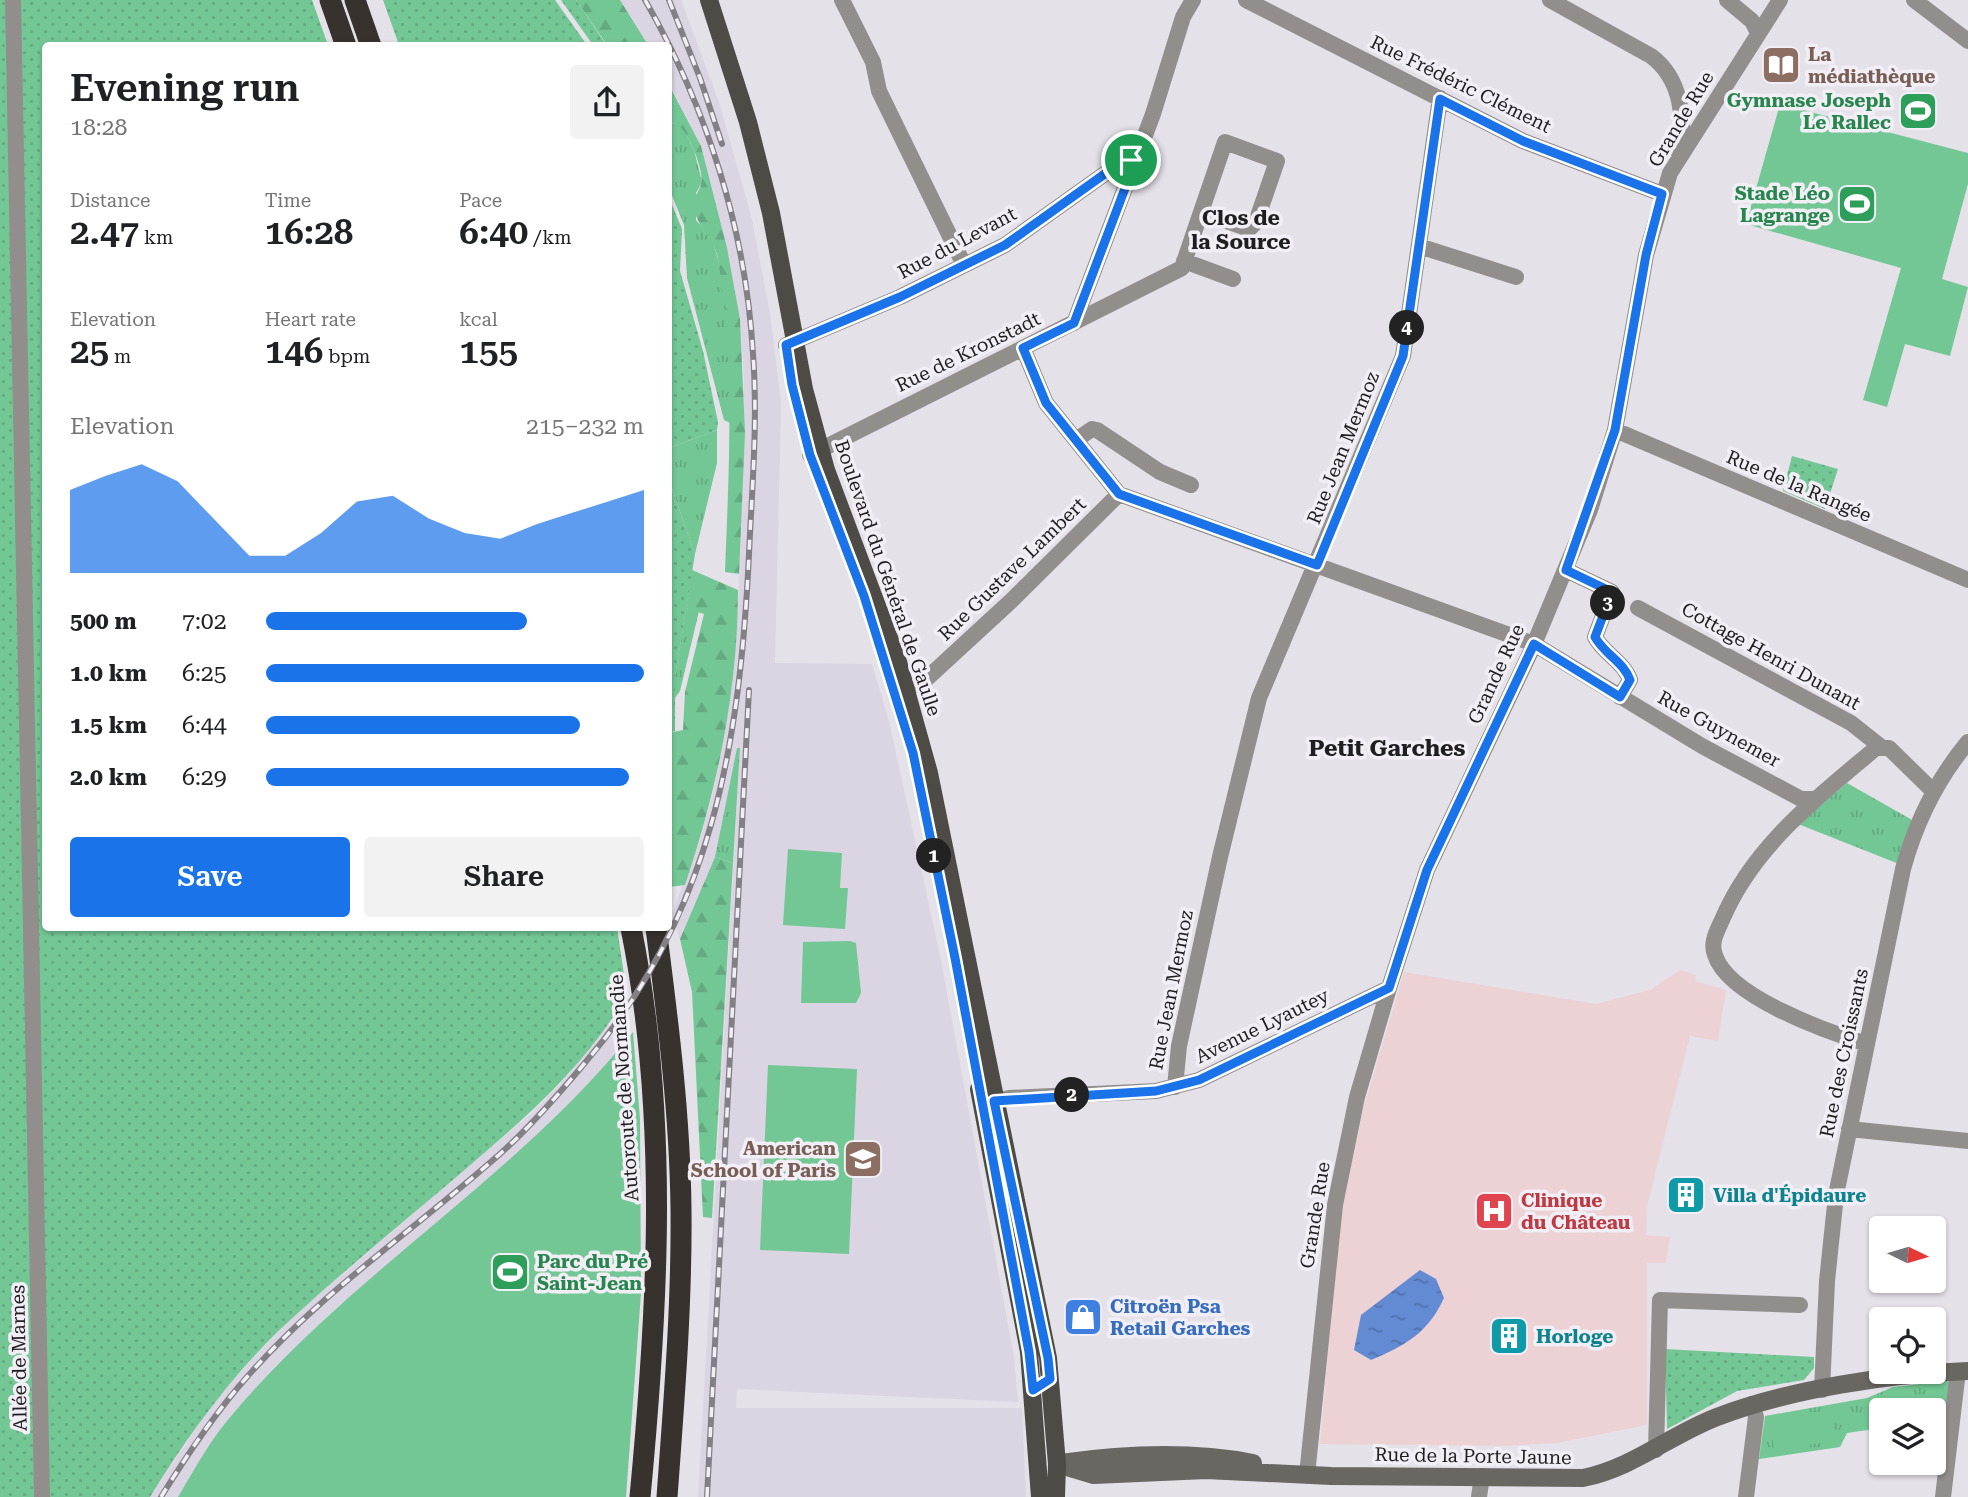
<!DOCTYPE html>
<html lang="en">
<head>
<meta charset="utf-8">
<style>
	body { margin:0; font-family:"Roboto Serif",serif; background:#f2f2f2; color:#202124; height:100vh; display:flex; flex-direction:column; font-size:26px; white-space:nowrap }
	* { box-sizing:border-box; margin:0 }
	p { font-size:23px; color:#757577 }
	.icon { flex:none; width:38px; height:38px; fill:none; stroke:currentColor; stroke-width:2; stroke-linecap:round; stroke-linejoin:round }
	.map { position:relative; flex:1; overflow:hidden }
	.side { position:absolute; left:42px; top:42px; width:630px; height:889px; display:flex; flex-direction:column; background:#fff; border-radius:7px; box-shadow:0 2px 5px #0004 }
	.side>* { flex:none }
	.needle { width:46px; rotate:95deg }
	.controls { position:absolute; left:1869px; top:1216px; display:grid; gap:14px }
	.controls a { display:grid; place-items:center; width:77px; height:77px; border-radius:7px; background:#fff; box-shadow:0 2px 5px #0004; font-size:35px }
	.pin { position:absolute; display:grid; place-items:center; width:60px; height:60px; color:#fff; margin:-30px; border:4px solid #fff; border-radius:50%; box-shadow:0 2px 7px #0007 }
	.km { position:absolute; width:35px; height:35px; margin:-18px; border-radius:50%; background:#222; color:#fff; font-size:19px; line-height:35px; text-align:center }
	.round { display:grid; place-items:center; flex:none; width:74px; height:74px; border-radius:7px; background:#f2f2f2 }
	.head { display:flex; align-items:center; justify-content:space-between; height:119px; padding:0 28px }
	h1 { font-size:38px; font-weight:600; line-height:52px }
	.figures { display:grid; grid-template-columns:repeat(3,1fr); gap:10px; height:119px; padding:7px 28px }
	.figures div { display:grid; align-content:center }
	.figures b { font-size:35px; font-weight:600 }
	.figures small { font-size:19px; font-weight:400 }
	.figures p { font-size:19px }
	.chart { height:196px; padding:14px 28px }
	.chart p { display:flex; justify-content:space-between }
	.chart svg { width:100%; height:126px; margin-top:7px; fill:#1a73e8; opacity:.7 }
	.primary-button { display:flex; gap:14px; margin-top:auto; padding:14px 28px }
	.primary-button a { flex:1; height:80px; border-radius:7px; background:#1a73e8; color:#fff; font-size:28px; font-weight:600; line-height:80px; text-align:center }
	.primary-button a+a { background:#f2f2f2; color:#202124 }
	ul { padding:0 28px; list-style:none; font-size:23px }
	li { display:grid; grid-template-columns:112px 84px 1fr; align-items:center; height:52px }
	li i { height:18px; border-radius:9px; background:#1a73e8 }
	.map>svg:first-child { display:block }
	.built { fill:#dbd4e3 }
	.medical { fill:#ecd2d5 }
	.grass { fill:url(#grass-tufts) }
	.forest { fill:url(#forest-firs) }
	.park { fill:url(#park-dots) }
	.pitch { fill:#73c795 }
	.water { fill:url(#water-ripples) }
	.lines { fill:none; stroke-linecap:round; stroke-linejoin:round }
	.street { stroke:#918e8c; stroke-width:16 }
	.secondary { stroke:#6a6662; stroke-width:18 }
	.primary { stroke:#4e4a45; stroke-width:18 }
	.highway { stroke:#37322e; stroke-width:21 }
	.rail-casing { stroke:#838085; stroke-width:6 }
	.rail { stroke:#f2eef6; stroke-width:3.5; stroke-dasharray:10; stroke-linecap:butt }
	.route-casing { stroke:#fff; stroke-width:14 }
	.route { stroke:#1a73e8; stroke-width:9 }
	.labels { text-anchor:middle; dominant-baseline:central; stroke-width:7; stroke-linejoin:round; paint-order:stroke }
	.education-label { font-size:19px; font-weight:bold; fill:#785e54; stroke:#f2eef6; text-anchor:start }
	.street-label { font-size:19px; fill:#1f1e20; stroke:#f2eef6 }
	.leisure-label { font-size:19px; font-weight:bold; fill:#27864d; stroke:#f2eef6; text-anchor:end }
	.culture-label { font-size:19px; font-weight:bold; fill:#0d838f; stroke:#f2eef6; text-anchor:start }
	.health-label { font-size:19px; font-weight:bold; fill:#be3a42; stroke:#f2eef6; text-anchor:start }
	.shop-label { font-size:19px; font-weight:bold; fill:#366cbe; stroke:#f2eef6; text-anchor:start }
	.neighbourhood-label { font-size:21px; font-weight:bold; fill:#1f1e20; stroke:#f2eef6 }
	.quarter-label { font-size:23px; font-weight:bold; fill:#1f1e20; stroke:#f2eef6 }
</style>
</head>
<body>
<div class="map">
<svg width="1968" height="1497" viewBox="0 0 1968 1497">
	<defs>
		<pattern id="grass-tufts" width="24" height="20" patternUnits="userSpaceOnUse" patternTransform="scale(1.75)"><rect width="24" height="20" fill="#73c795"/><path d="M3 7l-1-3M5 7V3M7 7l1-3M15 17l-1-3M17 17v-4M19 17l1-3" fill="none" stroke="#63aa80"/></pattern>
		<pattern id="forest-firs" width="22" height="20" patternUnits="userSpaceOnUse" patternTransform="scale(1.75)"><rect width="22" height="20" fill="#73c795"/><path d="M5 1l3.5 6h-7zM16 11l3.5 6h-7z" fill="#63aa80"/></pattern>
		<pattern id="park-dots" width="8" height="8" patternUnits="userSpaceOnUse" patternTransform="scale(1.75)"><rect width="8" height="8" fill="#73c795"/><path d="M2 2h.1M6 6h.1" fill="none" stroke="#63aa80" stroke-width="1.8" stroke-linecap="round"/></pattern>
		<pattern id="water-ripples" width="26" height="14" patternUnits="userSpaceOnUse" patternTransform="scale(1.75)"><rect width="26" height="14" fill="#628bd4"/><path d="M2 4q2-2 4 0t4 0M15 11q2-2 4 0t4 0" fill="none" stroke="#5071ac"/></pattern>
	</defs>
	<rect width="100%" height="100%" fill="#e5e1e9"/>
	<path class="built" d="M620 0H681L719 102 751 215 770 313 781 403 775 663 872 664 889 721 941 960 1014 1357 1018 1402 737 1389 736 1408H1022L1026 1497H698L740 748H737L715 857 680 939 672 914 700 840 715 785 731 691 738 607 744 378 740 319 701 146 669 83 668 46 648 45Z
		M608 1024 616 1053 593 1082 476 1192 335 1309 275 1366 225 1423 178 1497H150L214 1402 255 1356 297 1313 533 1112 570 1073Z"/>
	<path class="medical" d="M1680 970 1696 975 1695 981 1726 990 1718 1041 1690 1036 1647 1206 1646 1235 1670 1237 1666 1263H1647V1425L1557 1443 1503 1446 1320 1444 1340 1217 1363 1110 1404 972 1596 1004 1650 990Z"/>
	<path class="grass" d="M675 123 682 126 694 150 702 182 696 193V220C700 225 707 230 710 236 729 274 731 379 730 423L724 420 687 278 684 225 669 188 668 125Z
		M717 430V463L695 554 669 480V448Z
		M686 608 699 611 680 691 675 698V677Z
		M737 748H740L733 863 715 857Z
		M1847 783 1914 821 1899 864 1798 824Z
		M1947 1381 1950 1383 1945 1419 1934 1420V1410H1881V1428L1847 1433 1840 1447 1759 1459 1765 1416 1867 1398 1893 1387Z"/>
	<path class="forest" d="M576 0H620L648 45H602L605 42Z
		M668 83 701 146 727 248 740 319 745 433 739 574 725 572C729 467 735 363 718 259 715 238 697 228 694 208 692 197 699 193 701 184 705 170 687 128 675 123L669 125Z
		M692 570 738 590C738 691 717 790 685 885L669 887V733L683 730 685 692 704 614 686 608Z
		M715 857 733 863 712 1218 703 1217 692 992 680 939Z"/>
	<path class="park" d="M0 0H312L328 45 46 46V928H617L625 981 614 1000 617 1011C577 1073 523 1120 468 1167 412 1215 354 1262 299 1312 239 1365 192 1429 150 1497H0Z
		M383 0H555L587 45H399Z
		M561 0H576L605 43 593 45Z
		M668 195 682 229 680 271 703 351 718 422 717 430 669 448Z
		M1792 456 1838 469 1825 509 1783 491Z
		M669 480 695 554 675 677V731L669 733Z
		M1665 1349 1814 1357V1368L1804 1380 1737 1391 1667 1429Z"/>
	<path class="pitch" d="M1780 104 1968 153V184L1942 279 1968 287 1950 356 1905 344 1887 407 1863 400 1901 268 1746 224Z
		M788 849 842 853 840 888H848L845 929 783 925Z
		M850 941 856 943 861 993 856 1003H801L803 942Z
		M633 1032 640 1119 641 1293 626 1497H178C193 1472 208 1444 227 1421 347 1275 515 1180 633 1032Z
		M768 1065 857 1069 849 1254 760 1250Z
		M1830 1410 1835 1441 1774 1449 1770 1419Z"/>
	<path class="water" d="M1420 1270 1436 1279 1444 1298C1428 1333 1406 1345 1371 1360L1354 1350 1361 1315Z"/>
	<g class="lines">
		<path class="street" d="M13 0 42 1497
			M842 0 873 62 879 91 964 265
			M1246 0 1523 141 1662 194
			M1550 0 1651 56C1681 78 1686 119 1679 154
			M1727 0 1752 21 1758 33
			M1914 0 1968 41
			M1419 246 1516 277
			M1184 261 1233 279
			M1074 323 1153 114 1183 17 1193 0
			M786 345 900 297 1005 245 1120 163 1135 162
			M1023 348 1046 403 1119 494 1534 644 1702 746 1801 799H1815
			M1615 430 1968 580
			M1076 440 1092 429 1097 430 1160 472 1191 485
			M810 455 1182 268 1201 212 1249 229 1256 222 1277 161 1225 142 1201 212
			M1566 570 1612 592 1595 637C1604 654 1624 662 1630 680L1620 697
			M1638 608 1851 723 1880 746
			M896 692 923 682 1011 601 1119 494
			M1867 1044C1828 1032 1728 997 1715 955 1710 943 1717 931 1722 920 1753 846 1817 798 1876 748H1889L1933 791
			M1175 1087 1179 1046 1220 857 1259 698 1403 356 1440 98
			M984 1103 1009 1098 1156 1091 1199 1080 1389 988
			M1849 1129 1968 1141
			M1822 1390 1827 1281 1836 1195 1903 869C1916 822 1937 779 1968 742
			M1656 1450 1660 1300 1800 1305
			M1307 1475 1335 1205 1357 1097 1389 988 1427 870 1532 649 1590 510 1615 430 1646 255 1670 173 1780 0
			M1479 1497 1482 1476
			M1746 1497 1756 1417 1752 1404
			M1943 1497 1958 1371"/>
		<path class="secondary" d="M1061 1463C1124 1454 1191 1451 1253 1463
			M1057 1464 1094 1475 1206 1470 1331 1476 1583 1478C1633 1468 1670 1435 1717 1417 1790 1389 1890 1374 1968 1371"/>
		<path class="primary" d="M709 0 748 122 771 213 804 389 826 470 898 662 929 773 1048 1358 1057 1464 1056 1497
			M979 1089 1029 1352 1040 1497"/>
		<path class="highway" d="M330 0 346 46
			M355 0 371 46
			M631 928C669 1115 658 1308 640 1497
			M656 928C668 1021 680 1115 681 1209 682 1305 674 1401 667 1497"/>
		<g class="rail-casing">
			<path id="rail" d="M669 0 700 78 722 144
				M161 1497C187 1455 214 1414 247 1377 321 1292 417 1228 501 1153 531 1126 558 1095 584 1064 712 915 740 744 749 554 752 488 758 421 753 354 746 230 707 108 645 0
				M707 1497 749 690"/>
		</g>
		<use href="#rail" class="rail"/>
	</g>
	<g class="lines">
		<g class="route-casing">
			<path id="route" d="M1440 99 1523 141 1662 194 1646 255 1615 430 1566 570 1612 592 1595 637C1604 654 1624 662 1630 680L1620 697 1534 644 1427 870 1389 988 1199 1080 1156 1091 994 1101 1048 1358 1050 1379 1033 1390 1029 1352 955 958 913 753 864 596 810 455 792 385 786 345 900 297 1005 245 1120 163 1135 162 1074 323 1023 348 1046 403 1119 494 1317 565 1403 356Z"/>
		</g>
		<use href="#route" class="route"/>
	</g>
	<defs>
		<g id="library-square" transform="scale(2.0125)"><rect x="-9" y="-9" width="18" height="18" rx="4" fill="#8d6e63" stroke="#f2eef6"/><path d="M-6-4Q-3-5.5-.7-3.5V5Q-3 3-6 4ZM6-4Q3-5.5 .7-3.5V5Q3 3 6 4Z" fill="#fff"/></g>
		<g id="stadium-square" transform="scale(2.0125)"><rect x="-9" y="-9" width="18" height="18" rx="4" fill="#2e9e5b" stroke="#f2eef6"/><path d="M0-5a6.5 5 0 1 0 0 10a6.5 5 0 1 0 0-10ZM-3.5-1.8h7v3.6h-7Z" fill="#fff"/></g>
		<g id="school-square" transform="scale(2.0125)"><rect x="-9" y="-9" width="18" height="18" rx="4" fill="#8d6e63" stroke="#f2eef6"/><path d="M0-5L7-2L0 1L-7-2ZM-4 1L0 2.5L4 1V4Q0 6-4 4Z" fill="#fff"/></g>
		<g id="building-square" transform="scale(2.0125)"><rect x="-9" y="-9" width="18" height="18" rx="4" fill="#0f9aa8" stroke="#f2eef6"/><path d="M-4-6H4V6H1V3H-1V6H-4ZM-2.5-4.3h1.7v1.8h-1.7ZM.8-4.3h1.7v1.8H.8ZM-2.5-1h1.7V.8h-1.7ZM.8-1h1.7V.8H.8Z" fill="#fff"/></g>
		<g id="hospital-square" transform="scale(2.0125)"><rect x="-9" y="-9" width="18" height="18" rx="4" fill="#e0444e" stroke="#f2eef6"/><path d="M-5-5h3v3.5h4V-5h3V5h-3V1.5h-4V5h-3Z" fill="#fff"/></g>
		<g id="shop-square" transform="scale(2.0125)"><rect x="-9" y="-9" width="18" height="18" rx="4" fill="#3f7fe0" stroke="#f2eef6"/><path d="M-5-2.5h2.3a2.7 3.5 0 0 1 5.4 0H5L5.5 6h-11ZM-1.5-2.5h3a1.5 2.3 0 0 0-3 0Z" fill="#fff"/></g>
	</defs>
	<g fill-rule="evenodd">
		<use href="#library-square" x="1781" y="65"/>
		<use href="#stadium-square" x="1918" y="111"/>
		<use href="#stadium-square" x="1857" y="204"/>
		<use href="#school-square" x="863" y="1159"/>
		<use href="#building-square" x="1686" y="1195"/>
		<use href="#hospital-square" x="1494" y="1211"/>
		<use href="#stadium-square" x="510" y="1272"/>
		<use href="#shop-square" x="1083" y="1317"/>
		<use href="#building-square" x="1509" y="1336"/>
	</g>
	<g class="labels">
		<g class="education-label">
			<text x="1808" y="54">La<tspan x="1808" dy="22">médiathèque</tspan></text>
			<text x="836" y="1148" text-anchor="end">American<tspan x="836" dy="22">School of Paris</tspan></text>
		</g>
		<g class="street-label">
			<text transform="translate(1461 84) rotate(26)">Rue Frédéric Clément</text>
			<text transform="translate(1681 119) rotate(-59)">Grande Rue</text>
			<text transform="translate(957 243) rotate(-28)">Rue du Levant</text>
			<text transform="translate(968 352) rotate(-26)">Rue de Kronstadt</text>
			<text transform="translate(1343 448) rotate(-68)">Rue Jean Mermoz</text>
			<text transform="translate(1799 486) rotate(23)">Rue de la Rangée</text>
			<text transform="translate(1012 569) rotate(-44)">Rue Gustave Lambert</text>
			<text transform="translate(888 578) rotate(71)">Boulevard du Général de Gaulle</text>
			<text transform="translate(1771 656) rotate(29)">Cottage Henri Dunant</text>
			<text transform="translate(1496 674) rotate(-65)">Grande Rue</text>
			<text transform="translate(1719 729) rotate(29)">Rue Guynemer</text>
			<text transform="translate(1171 990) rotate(-79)">Rue Jean Mermoz</text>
			<text transform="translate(1262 1026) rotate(-26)">Avenue Lyautey</text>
			<text transform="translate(1844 1053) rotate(-78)">Rue des Croissants</text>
			<text transform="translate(624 1088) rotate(-94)">Autoroute de Normandie</text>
			<text transform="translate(1315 1215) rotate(-81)">Grande Rue</text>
			<text transform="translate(19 1358) rotate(-91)">Allée de Marnes</text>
			<text transform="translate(1473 1456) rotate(1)">Rue de la Porte Jaune</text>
		</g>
		<g class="leisure-label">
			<text x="1891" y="100">Gymnase Joseph<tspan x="1891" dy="22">Le Rallec</tspan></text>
			<text x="1830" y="193">Stade Léo<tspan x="1830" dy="22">Lagrange</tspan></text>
			<text x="537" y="1261" text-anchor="start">Parc du Pré<tspan x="537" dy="22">Saint-Jean</tspan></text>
		</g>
		<g class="culture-label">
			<text x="1713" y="1195">Villa d'Épidaure</text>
			<text x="1536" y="1336">Horloge</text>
		</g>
		<g class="health-label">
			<text x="1521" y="1200">Clinique<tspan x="1521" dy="22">du Château</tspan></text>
		</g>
		<g class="shop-label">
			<text x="1110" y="1306">Citroën Psa<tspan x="1110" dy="22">Retail Garches</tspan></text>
		</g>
		<g class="neighbourhood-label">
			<text x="1241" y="218">Clos de<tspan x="1241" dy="24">la Source</tspan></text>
		</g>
		<g class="quarter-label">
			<text x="1387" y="748">Petit Garches</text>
		</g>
	</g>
</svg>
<div class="controls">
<a><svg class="needle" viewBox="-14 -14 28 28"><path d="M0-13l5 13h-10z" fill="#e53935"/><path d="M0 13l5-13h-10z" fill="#757577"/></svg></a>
<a><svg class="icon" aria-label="locate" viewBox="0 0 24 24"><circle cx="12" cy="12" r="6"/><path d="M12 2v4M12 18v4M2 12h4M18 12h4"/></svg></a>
<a><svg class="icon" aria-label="layers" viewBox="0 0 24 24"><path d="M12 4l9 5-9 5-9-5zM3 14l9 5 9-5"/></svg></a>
</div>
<div class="pin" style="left:1131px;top:160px;background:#1e9e55"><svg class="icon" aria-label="arrive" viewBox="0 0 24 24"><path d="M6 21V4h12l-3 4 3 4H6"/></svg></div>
<b class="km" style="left:934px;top:856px">1</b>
<b class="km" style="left:1072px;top:1095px">2</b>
<b class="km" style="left:1608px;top:603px">3</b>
<b class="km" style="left:1407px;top:328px">4</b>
<section class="side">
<div class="head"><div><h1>Evening run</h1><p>18:28</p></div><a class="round"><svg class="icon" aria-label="share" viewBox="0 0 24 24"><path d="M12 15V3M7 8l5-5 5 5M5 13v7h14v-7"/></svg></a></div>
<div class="figures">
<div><p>Distance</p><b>2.47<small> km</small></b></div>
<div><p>Time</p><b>16:28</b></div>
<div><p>Pace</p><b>6:40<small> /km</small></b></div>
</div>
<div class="figures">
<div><p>Elevation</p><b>25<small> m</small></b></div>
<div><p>Heart rate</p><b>146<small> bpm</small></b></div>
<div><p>kcal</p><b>155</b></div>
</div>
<div class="chart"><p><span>Elevation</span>215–232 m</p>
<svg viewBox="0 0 160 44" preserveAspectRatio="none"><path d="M0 44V15L10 10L20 6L30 12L40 25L50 38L60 38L70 30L80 19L90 17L100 25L110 30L120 32L130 27L140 23L150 19L160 15V44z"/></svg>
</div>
<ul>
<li><b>500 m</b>7:02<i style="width:69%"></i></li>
<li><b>1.0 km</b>6:25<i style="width:100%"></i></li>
<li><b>1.5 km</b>6:44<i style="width:83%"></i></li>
<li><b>2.0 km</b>6:29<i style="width:96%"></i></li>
</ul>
<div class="primary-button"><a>Save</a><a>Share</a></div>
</section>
</div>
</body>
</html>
